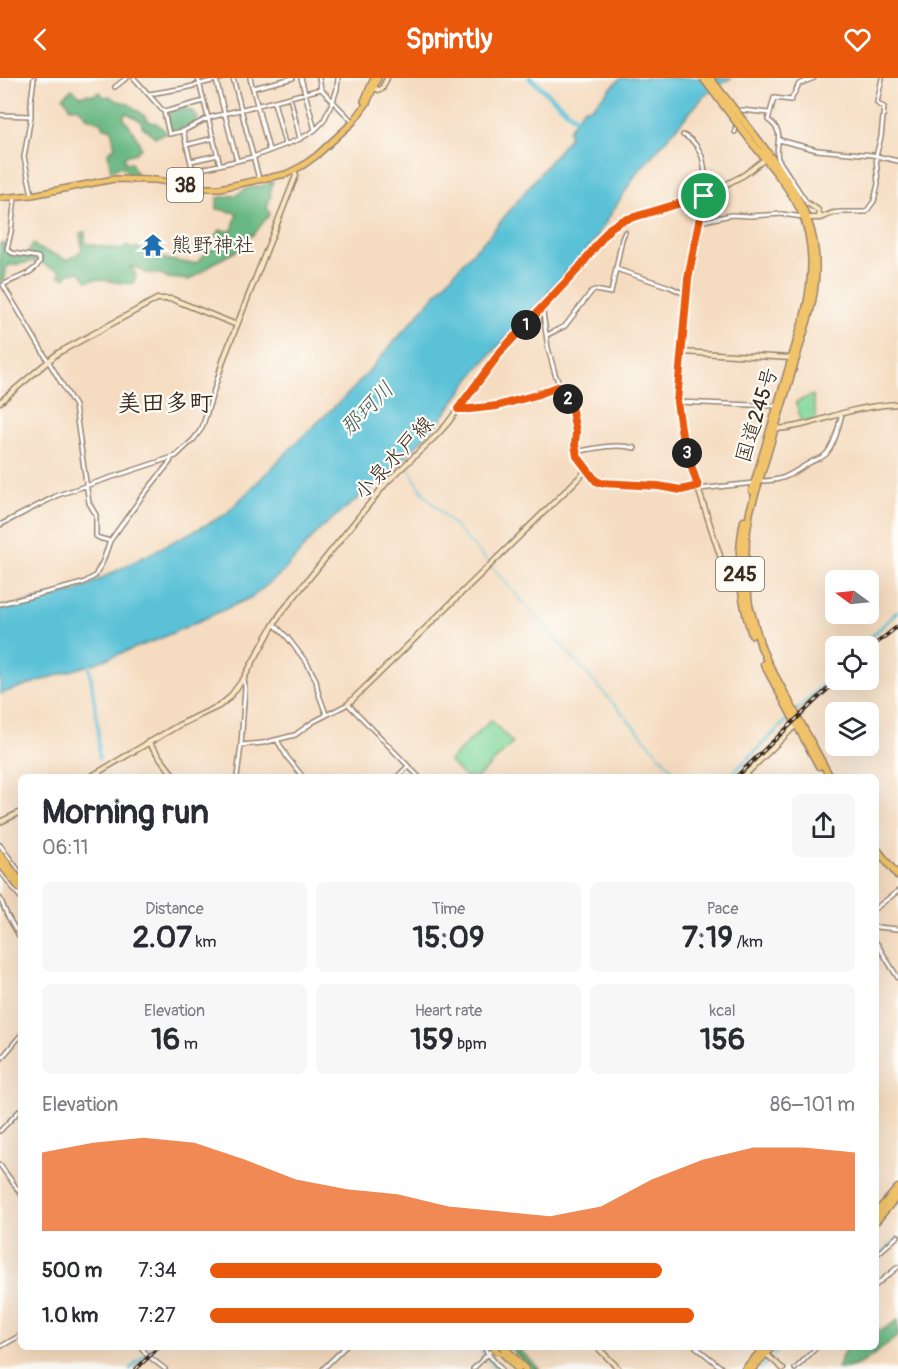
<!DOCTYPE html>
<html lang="en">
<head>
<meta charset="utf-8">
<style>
	body { margin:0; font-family:Pangolin,"Klee One",sans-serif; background:#f7f7f7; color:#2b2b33; height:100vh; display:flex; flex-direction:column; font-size:22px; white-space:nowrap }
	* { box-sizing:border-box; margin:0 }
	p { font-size:20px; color:#7c7c81 }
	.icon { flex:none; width:33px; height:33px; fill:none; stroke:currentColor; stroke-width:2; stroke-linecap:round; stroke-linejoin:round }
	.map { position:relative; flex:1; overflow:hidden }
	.drawer { position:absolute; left:18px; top:696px; width:861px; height:576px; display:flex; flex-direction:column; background:#fff; border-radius:9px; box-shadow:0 6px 24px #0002 }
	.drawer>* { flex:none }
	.needle { width:39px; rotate:285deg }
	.controls { position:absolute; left:825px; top:492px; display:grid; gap:12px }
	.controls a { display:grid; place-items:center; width:54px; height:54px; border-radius:9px; background:#fff; box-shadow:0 6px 24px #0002; font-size:30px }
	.pin { position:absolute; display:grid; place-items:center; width:51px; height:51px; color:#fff; margin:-26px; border:3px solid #fff; border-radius:50%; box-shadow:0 2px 6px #0007 }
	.km { position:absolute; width:30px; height:30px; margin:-15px; border-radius:50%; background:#222; color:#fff; font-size:16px; line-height:30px; text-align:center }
	.round { display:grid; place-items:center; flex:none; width:63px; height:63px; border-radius:9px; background:#f7f7f7 }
	.overview { display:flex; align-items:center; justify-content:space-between; height:102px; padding:0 24px }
	h1 { font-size:33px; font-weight:700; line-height:45px }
	.figures { display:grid; grid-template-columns:repeat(3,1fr); gap:9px; height:102px; padding:6px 24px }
	.figures div { display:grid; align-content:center; border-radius:9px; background:#f7f7f7; text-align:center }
	.figures b { font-size:30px; font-weight:700 }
	.figures small { font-size:16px; font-weight:400 }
	.figures p { font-size:16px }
	.chart { height:168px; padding:12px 24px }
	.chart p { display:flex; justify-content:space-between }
	.chart svg { width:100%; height:108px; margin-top:6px; fill:#ea580c; opacity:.7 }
	ul { padding:0 24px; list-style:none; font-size:20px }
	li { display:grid; grid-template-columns:96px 72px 1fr; align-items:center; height:45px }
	li i { height:15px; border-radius:8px; background:#ea580c }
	header { display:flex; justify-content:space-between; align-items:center; height:78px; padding:0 24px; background:#ea580c; color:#fff; font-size:27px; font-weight:700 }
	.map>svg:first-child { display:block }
	.green { fill:#82d89b; stroke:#5e815c; stroke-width:1.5 }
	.forest { fill:#69b883; stroke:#527150; stroke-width:1.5 }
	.water { fill:#5ac1d7; stroke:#4a767a; stroke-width:1.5 }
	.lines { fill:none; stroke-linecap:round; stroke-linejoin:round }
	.stream { stroke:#5ac1d7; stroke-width:1.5 }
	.canal { stroke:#5ac1d7; stroke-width:3 }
	.river { stroke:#5ac1d7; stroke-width:5 }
	.street-casing { stroke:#98836f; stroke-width:6 }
	.secondary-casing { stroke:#98836f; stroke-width:7 }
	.primary-casing { stroke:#98836f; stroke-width:8 }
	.highway-casing { stroke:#98836f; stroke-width:9 }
	.street { stroke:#fff; stroke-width:3 }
	.secondary { stroke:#f9e7c3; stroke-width:4 }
	.primary { stroke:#f1c36a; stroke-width:5 }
	.highway { stroke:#f1c36a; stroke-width:6 }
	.rail-casing { stroke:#3b2a1e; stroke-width:4 }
	.rail { stroke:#fdfcf7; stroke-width:1.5; stroke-dasharray:4.5; stroke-linecap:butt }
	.highway-bridge-casing { stroke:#98836f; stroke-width:9; stroke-linecap:butt }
	.highway-bridge { stroke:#f1c36a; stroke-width:6 }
	.route-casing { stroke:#fff; stroke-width:12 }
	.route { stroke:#ea580c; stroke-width:8 }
	.labels { text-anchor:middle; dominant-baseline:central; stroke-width:4.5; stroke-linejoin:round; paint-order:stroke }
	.shield { fill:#fdfcf7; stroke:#75695f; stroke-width:1.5 }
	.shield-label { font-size:20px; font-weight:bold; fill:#3b2a1e }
	.poi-label { font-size:21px; fill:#3b2a1e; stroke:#fdfcf7; text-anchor:start }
	.street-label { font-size:21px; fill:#3b2a1e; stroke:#fdfcf7 }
	.water-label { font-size:22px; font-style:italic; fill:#465f5f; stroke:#fdfcf7 }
	.quarter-label { font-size:24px; font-weight:bold; fill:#3b2a1e; stroke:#fdfcf7 }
</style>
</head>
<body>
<header><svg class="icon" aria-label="back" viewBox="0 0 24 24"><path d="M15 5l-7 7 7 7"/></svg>Sprintly<svg class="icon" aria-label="heart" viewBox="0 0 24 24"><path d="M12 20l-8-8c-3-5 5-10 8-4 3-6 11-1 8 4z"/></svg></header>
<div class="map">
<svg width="898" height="1291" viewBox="0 0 898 1291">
	<rect width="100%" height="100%" fill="#fdfcf7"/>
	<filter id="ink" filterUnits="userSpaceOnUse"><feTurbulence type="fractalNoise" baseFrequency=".0167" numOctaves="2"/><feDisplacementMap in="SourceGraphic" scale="12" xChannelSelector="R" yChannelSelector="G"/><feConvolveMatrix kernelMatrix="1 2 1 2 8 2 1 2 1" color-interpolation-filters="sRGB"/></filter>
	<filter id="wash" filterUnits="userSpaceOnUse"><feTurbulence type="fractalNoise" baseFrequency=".008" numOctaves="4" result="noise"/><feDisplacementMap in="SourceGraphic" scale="24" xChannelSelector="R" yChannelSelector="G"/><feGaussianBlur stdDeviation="1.35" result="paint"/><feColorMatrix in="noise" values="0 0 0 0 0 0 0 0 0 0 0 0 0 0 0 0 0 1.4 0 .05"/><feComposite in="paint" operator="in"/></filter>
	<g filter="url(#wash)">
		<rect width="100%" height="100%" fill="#f5dcc0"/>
		<path class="green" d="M813 317 816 341 801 345 796 324Z
			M491 642 513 665 478 699H464L449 683Z"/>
		<path class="forest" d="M72 11 81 18 87 16 93 17 100 14 104 19 110 18 115 22 129 26 143 37 150 44 156 45 166 54 165 56 155 59 142 48 141 43 127 35 124 37V41C131 50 138 59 141 70L136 75 125 78V85H131L137 97 128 98 126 92 120 88 111 94 108 75 111 71 115 70 111 50H104L102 45C98 43 91 42 87 39 80 34 83 28 70 30L69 26 63 19Z
			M184 30 192 33 198 40 194 46 173 54 171 52 167 36 168 34Z
			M273 103 270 115 271 117 267 129 270 136 253 157 247 159 240 171 214 185 204 193 189 202 168 200 161 196 145 195 138 190 131 188 136 197 133 205C117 208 101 197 87 203L80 194 68 195 66 200 59 198 60 192C50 190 42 189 40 179L27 174 33 166 38 170 68 182 82 172 80 155 85 154V165L120 172 127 167 131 171 137 169 153 179 188 185H196L209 173 219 168 216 158 220 152 232 153 237 135 217 131V120L236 117 248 110 266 107Z
			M0 165 5 166 9 177 33 179 37 183 7 188 5 200 0 204Z
			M898 1242V1258C879 1272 862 1291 837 1291L841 1279 848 1269H876V1249L881 1253Z
			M509 1269H517L539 1291H532Z"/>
		<path class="water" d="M621 0H731L705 17 636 96 592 166 480 288 438 345 392 393 321 450 283 494 252 519 159 561 95 585 0 616V530L77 513 225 437 299 362 354 310 469 178 488 159 569 60V51L583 31 592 29Z"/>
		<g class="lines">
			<path class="stream" d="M407 388 424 416 489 485
				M491 488 679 699"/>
			<path class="canal" d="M862 568 898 533
				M89 585 98 651 99 681
				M797 632 836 594
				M729 699 789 640
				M876 1181 898 1161
				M479 1269 484 1276
				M774 1277 782 1269
				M488 1281 497 1291
				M130 1291 153 1269
				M760 1291 768 1283"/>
			<path class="river" d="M530 0 580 44"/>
		</g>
	</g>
	<g filter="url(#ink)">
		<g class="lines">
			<g class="street-casing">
				<path id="street" d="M134 0 164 34 169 56 183 53 208 40 321 11
					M198 0 220 87
					M233 0 259 101
					M250 0 269 72
					M301 0 315 52
					M319 0 321 11 353 44
					M216 2 237 83
					M115 9 125 1 127 0
					M253 10 293 0
					M149 16 185 10 223 0
					M290 19 300 61
					M274 24 285 66
					M164 34 204 23
					M739 34 742 32 769 35
					M0 37 31 38
					M183 53 193 93 253 79 300 61 315 52 323 44 333 23 337 11 338 0
					M735 54 736 46
					M683 57C707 68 706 96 704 118
					M779 62 817 72 872 77 898 83
					M186 67 214 60
					M191 83 218 77
					M32 117 24 79 31 38V23L34 0
					M15 119 11 154 7 171 12 175 38 179 40 183C35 196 14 200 3 207L75 328 89 425 96 437V458L99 460 110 463
					M807 125 778 81C774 65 787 55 768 42L774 20 791 22 799 6 814 0
					M833 135 841 134H866L874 123 878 106 876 78 881 59 884 29 879 27 877 25 882 0
					M699 144 731 137 750 138 782 136 803 139
					M616 191 670 209 687 217
					M541 231 543 235 548 270 555 296 560 308 570 322 576 354 575 366 577 378 596 403 601 405 647 408 681 412 698 408
					M547 257 565 248 592 213 595 212 611 215 622 161 625 154
					M677 324 777 328
					M576 374C595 370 616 365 635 370
					M759 403C786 403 790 396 811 384 817 381 823 380 827 375 835 365 839 348 842 335
					M699 411 754 405
					M0 447 58 417 176 378 194 361 202 350 220 293
					M0 526 68 509 83 505 95 498 103 483 110 463 141 420 170 384 171 381
					M274 546 287 559 307 585 316 602 318 614 326 636
					M277 662 287 679 303 699
					M241 667 263 665 295 657 313 644 348 626 419 699
					M237 699 241 667 245 610 244 600
					M397 699 408 688
					M0 767 21 796
					M0 793 21 820
					M0 820 7 837 21 861
					M876 830 898 813
					M876 849 898 851
					M876 864 898 900
					M0 982 21 957
					M0 1053 21 1031
					M0 1087 21 1116
					M876 1177 898 1158
					M876 1207 898 1189
					M0 1269 21 1257
					M141 1269 147 1277 165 1291
					M484 1269 488 1276 501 1291
					M696 1269 723 1291
					M323 1291 345 1269
					M473 1291 493 1271
					M795 1291 817 1269"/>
			</g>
			<g class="secondary-casing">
				<path id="secondary" d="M374 10 379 12 382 11 387 0
					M704 118 688 201 677 324 683 364 727 499 732 506 742 510
					M807 125 818 132 820 140
					M807 140H820L833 135
					M681 274 791 280
					M220 293 224 280 295 100 296 97 294 93
					M0 324 58 275 157 221H172L237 247
					M459 331H470L497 328 511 323 536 317 560 308
					M774 351C798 350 820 342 843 335 861 330 879 327 898 326
					M348 626 587 392
					M148 664 175 699
					M90 699 179 647 219 628 229 620 244 600 274 546 281 535 387 404 437 357 447 346 502 272 579 190 611 148 621 143 704 118 744 97 765 81
					M743 699 798 645
					M0 744 21 734
					M597 1269 619 1291
					M765 1275 783 1291"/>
			</g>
			<g class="primary-casing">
				<path id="primary" d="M364 23 374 0
					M0 120 32 117 114 101 156 102 203 110H220L286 96 302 88 316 78 353 44 367 25 378 0"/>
			</g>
			<g class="highway-casing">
				<path id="highway" d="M759 63C803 122 829 160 809 237L750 433 746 458 745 492 749 527 761 569 768 585 830 699
					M752 413 805 236C813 201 816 164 800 131 788 107 770 87 754 67
					M744 443C736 481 740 520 752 557
					M764 586 819 688
					M876 770 898 798
					M876 1135 898 1110
					M876 1143 898 1117
					M497 1269 518 1291
					M504 1269 525 1291
					M745 1291 765 1269
					M752 1291 772 1269"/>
			</g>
			<use href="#street" class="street"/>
			<use href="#secondary" class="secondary"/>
			<use href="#primary" class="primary"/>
			<use href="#highway" class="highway"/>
			<g class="rail-casing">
				<path id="rail" d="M868 572 898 548
					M736 699 837 602
					M136 1291 159 1269"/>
			</g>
			<use href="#rail" class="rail"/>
			<g class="highway-bridge-casing">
				<path id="highway-bridge" d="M703 0 754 67
					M710 0 759 63
					M0 776 21 804
					M0 785 21 812
					M493 1269 498 1275"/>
			</g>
			<use href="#highway-bridge" class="highway-bridge"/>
		</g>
	</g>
	<g class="lines" filter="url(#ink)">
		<g class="route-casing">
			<path id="route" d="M704 118 688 201 677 324 683 364 698 408 681 412 658 408 601 405 596 403 577 378 575 366 576 354 570 322 560 308 536 317 497 328 470 331H458L502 272 579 190 610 150 621 143Z"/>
		</g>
		<use href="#route" class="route"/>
	</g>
	<defs>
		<g id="temple-bare" transform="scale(1.8)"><path d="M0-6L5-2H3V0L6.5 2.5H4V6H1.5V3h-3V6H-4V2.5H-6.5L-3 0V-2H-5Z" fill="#1f6fb2" stroke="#fdfcf7" stroke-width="2.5" paint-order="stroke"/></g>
	</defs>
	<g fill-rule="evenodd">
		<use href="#temple-bare" x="153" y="167"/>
	</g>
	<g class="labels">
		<g class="shield">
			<rect x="167" y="90" width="36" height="34" rx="4.5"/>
			<rect x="716" y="479" width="48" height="34" rx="4.5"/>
		</g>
		<g class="shield-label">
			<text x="185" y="107">38</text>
			<text x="740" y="496">245</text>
		</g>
		<g class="poi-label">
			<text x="171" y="167">熊野神社</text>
		</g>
		<g class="street-label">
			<text transform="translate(757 337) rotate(-73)">国道245号</text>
			<text transform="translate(394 380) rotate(-47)">小泉水戸線</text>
		</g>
		<g class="water-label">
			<text transform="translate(367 331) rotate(-46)">那珂川</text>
		</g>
		<g class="quarter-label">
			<text x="165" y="325">美田多町</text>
		</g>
	</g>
</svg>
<div class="controls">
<a><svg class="needle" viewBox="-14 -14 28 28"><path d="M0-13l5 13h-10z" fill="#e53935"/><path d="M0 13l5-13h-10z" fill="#7c7c81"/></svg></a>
<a><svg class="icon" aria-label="locate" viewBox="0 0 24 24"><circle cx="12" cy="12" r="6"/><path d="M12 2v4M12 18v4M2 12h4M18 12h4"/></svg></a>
<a><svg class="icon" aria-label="layers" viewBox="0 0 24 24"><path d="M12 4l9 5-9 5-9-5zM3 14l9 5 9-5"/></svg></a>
</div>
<div class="pin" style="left:704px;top:118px;background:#1e9e55"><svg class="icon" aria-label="arrive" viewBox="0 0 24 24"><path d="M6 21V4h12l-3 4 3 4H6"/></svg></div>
<b class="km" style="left:526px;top:247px">1</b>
<b class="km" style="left:568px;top:321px">2</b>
<b class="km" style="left:687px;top:375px">3</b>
<section class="drawer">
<div class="overview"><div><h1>Morning run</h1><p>06:11</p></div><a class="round"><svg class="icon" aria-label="share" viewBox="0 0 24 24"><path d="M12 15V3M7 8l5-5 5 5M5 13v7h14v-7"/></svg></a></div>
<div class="figures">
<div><p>Distance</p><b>2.07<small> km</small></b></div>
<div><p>Time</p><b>15:09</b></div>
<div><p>Pace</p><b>7:19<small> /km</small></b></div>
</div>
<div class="figures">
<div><p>Elevation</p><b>16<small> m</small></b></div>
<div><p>Heart rate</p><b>159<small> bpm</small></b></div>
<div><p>kcal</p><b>156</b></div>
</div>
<div class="chart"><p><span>Elevation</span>86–101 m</p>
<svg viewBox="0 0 160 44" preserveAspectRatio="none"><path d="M0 44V12L10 8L20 6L30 8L40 15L50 23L60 27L70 29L80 34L90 36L100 38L110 34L120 23L130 15L140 10L150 10L160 12V44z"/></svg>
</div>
<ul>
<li><b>500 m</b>7:34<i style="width:70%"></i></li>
<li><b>1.0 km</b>7:27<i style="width:75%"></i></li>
</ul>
</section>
</div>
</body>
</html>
